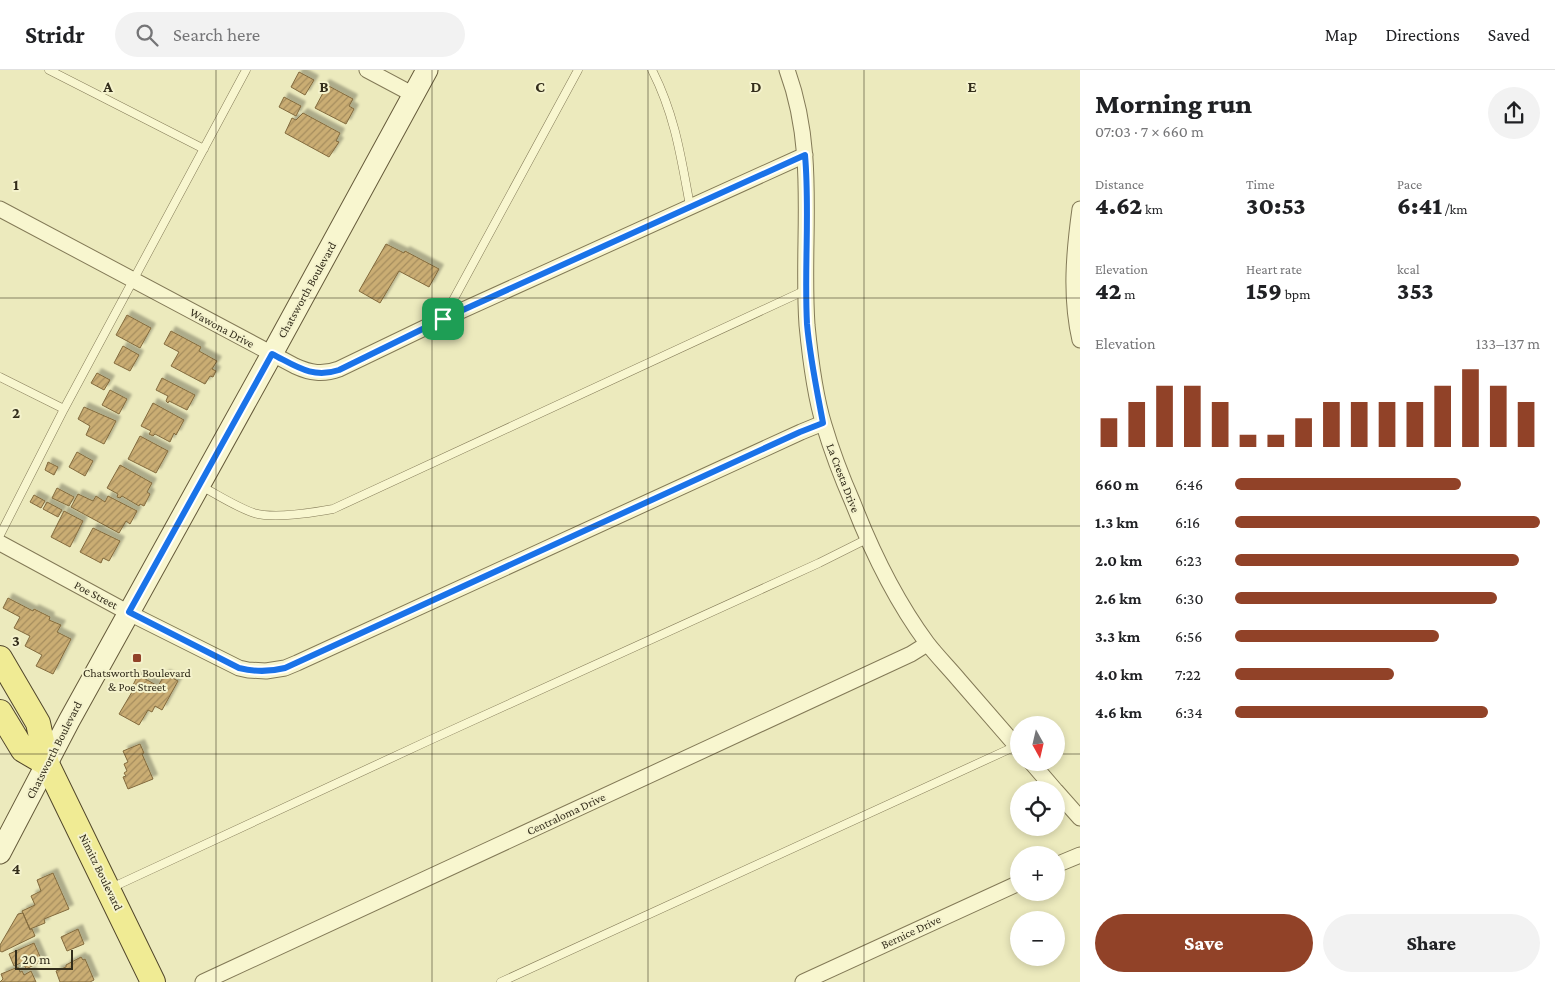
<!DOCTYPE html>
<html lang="en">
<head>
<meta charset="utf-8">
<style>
	body { margin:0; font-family:"Crimson Pro",serif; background:#f2f2f2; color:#202124; height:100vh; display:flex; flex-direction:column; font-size:19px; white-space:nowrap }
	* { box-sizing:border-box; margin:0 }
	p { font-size:16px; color:#757577 }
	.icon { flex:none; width:28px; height:28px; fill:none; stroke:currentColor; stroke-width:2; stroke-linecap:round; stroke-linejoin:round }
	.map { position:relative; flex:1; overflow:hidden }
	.drawer { display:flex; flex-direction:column; background:#fff; width:475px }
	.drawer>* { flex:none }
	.needle { width:32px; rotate:172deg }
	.fabs { position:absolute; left:1010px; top:646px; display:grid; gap:10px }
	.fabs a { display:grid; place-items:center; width:55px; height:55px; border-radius:50%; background:#fff; box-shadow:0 2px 8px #0003; font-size:25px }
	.scale { position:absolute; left:15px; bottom:12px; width:58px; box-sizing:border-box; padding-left:5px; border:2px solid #332d1b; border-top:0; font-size:14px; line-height:18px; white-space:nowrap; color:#332d1b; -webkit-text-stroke:4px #f4f2cc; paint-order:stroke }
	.pin { position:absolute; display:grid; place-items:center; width:42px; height:42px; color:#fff; margin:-21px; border-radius:10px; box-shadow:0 2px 8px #0006 }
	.round { display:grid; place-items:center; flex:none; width:52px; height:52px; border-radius:26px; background:#f2f2f2 }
	.head { display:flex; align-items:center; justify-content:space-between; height:85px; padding:0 15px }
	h1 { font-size:28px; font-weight:800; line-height:38px }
	.metrics { display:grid; grid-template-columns:repeat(3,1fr); gap:8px; height:85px; padding:5px 15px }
	.metrics div { display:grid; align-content:center }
	.metrics b { font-size:25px; font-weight:800 }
	.metrics small { font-size:14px; font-weight:400 }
	.metrics p { font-size:14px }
	.chart { height:140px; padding:10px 15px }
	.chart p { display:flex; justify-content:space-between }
	.chart svg { width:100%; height:90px; margin-top:5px; stroke:#914228; stroke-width:6 }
	.action { display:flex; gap:10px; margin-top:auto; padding:10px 15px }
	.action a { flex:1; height:58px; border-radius:30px; background:#914228; color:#fff; font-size:20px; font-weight:800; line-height:58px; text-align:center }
	.action a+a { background:#f2f2f2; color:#202124 }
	ul { padding:0 15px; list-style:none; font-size:16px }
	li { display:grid; grid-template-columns:80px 60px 1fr; align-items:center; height:38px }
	li i { height:12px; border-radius:6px; background:#914228 }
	header { display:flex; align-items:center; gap:30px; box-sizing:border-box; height:70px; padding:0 25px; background:#fff; border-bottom:1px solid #e0e0e0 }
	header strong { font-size:24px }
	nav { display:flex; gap:28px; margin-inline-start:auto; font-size:18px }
	.search { width:350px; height:45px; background:#f2f2f2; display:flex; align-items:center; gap:12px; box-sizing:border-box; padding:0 18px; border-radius:28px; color:#757577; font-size:19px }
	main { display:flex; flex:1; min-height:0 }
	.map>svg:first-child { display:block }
	.building { fill:url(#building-hatch); stroke:#826a3d; filter:url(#shadow) }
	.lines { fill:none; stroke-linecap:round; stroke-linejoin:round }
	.lane-casing { stroke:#837a57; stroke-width:9 }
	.street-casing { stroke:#837a57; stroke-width:17 }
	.secondary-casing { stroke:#655a3a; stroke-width:23 }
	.primary-casing { stroke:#51462b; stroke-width:26 }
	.lane { stroke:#f8f6cf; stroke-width:8 }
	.street { stroke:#f8f6cf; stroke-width:15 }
	.secondary { stroke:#f8f6cf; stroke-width:21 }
	.primary { stroke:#f0eb94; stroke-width:24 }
	.route-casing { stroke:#fff; stroke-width:10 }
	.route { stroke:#1a73e8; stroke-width:6 }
	.grid { fill:none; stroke:#332d1b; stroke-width:1; stroke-opacity:0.55 }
	.poi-dot { fill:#914228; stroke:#f4f2cc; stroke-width:2 }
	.labels { text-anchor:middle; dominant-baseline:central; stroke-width:4; stroke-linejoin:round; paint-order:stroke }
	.street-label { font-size:12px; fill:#332d1b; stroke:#f4f2cc }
	.poi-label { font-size:12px; fill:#332d1b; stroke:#f4f2cc }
	.grid-label { font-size:16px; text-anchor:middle; font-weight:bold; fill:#332d1b; stroke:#f4f2cc; stroke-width:4; stroke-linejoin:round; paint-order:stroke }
</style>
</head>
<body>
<header>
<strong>Stridr</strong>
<div class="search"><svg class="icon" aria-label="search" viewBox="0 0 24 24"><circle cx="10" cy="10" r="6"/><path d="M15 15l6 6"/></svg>Search here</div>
<nav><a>Map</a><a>Directions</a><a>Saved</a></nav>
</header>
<main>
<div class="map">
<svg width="1080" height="912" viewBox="0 0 1080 912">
	<defs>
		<pattern id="building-hatch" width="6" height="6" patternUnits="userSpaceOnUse" patternTransform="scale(1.25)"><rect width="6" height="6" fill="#caad73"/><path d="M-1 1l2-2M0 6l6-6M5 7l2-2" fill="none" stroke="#a58d5e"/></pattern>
		<filter id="shadow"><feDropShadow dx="4.5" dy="-4.5" stdDeviation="1" flood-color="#0004"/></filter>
	</defs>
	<rect width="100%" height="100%" fill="#eceabd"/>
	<path class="building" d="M299 2 314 10 305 25 291 17Z
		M325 14 353 29 349 36 354 39 346 54 315 38 324 21 321 20Z
		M284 27 301 36 296 46 279 37Z
		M303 43 340 63 336 71 339 72 329 87 285 63 292 48 296 50Z
		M386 174 404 183 405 181 439 199 429 217 399 201 380 233 359 221Z
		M127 245 151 258 140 278 116 265Z
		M171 261 201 277 199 281 217 291 212 299 216 301 213 307 210 306 205 314 171 296 179 282 164 274Z
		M123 276 139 285 130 301 114 293Z
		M97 303 110 310 104 320 91 313Z
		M162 308 195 325 187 340 169 331 168 333 166 331 168 326 156 320Z
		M110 320 127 329 119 344 102 335Z
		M153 333 184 350 176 365 174 363 170 372 155 364 153 366 149 364 151 361 141 356Z
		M84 337 116 351 104 374 86 365 90 356 78 349Z
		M140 366 168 381 156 403 128 389Z
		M77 382 93 391 85 406 69 397Z
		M48 392 58 397 54 405 45 400Z
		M120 395 152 413 147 422 150 424 144 436 140 434 139 436 122 426 120 428 117 427 118 424 107 418Z
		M57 418 74 427 69 436 52 428Z
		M78 424 93 431 96 426 105 432 108 426 137 441 130 454 126 451 119 463 71 437Z
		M34 425 45 431 41 438 30 432Z
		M47 432 62 440 58 447 43 439Z
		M64 441 83 451 70 477 51 467Z
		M93 458 120 471 109 491 103 488 101 493 80 482Z
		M8 528 33 541 34 539 50 547 49 550 61 555 57 562 71 569 53 604 36 596 42 585 25 576 30 566 14 558 20 547 3 538Z
		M165 604 178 611 162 640 155 636 152 642 148 640 139 655 119 644 132 622 130 621 138 605 158 616Z
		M140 674 144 683 142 684 153 709 128 719 123 707 126 706 124 703 127 701 124 694 128 692 123 681Z
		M53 803 69 839 44 849 45 853 30 859 22 841 35 835 31 826 41 821 37 810Z
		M23 843 30 860 32 859 35 866 2 882 0 881V875L18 844Z
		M78 859 84 874 67 881 61 867Z
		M34 873 42 891 26 899 23 892 14 896 9 884Z
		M81 887 83 890 85 889 94 910 90 912H60L56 901 66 897V895Z
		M18 897 20 902 22 901 24 905 31 901 36 912H0L3 909 1 904Z"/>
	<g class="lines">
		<g class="lane-casing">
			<path id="lane" d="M49 0 204 79
				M652 0C675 45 681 87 690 136
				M444 247 578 0
				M0 307 64 339
				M201 416C218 425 236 437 254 443 275 449 311 443 333 439L806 220
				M0 465 64 339 246 0
				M111 818 430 670 819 493 867 469
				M501 912 1016 676"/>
		</g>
		<g class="street-casing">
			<path id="street" d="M367 0 414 25
				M787 0C818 84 801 168 807 255 810 286 815 326 824 355 832 382 842 408 853 433 872 482 896 531 927 573 937 586 949 598 959 610 979 633 999 656 1019 679
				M0 139 295 296C310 303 323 305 339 299L443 249 805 85
				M1080 139C1074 182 1070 227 1080 270
				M0 473 129 543 239 598 248 600 266 601 285 598 297 593 801 362 823 353
				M1031 692 1055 720
				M1056 721 1080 748
				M1056 795 1080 785
				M203 912 911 584 927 574
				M803 912 1019 813"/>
		</g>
		<g class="secondary-casing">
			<path id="secondary" d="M0 783 69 651 272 284 427 0"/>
		</g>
		<g class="primary-casing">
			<path id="primary" d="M0 588 38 653 47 694 153 912
				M0 642 23 680 47 694"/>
		</g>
		<use href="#lane" class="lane"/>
		<use href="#street" class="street"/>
		<use href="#secondary" class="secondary"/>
		<use href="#primary" class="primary"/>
	</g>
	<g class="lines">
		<g class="route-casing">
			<path id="route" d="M805 85C810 142 804 198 807 254 810 288 817 321 823 353L800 362 285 598C269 602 255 602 239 598L129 542 272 284C296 296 312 309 339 300L443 249Z"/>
		</g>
		<use href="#route" class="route"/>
	</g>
	<path class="grid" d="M216 0V912M432 0V912M648 0V912M864 0V912M0 228H1080M0 456H1080M0 684H1019M1056 684H1080"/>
	<rect class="poi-dot" x="132" y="583" width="10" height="10" rx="2.5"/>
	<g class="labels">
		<g class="street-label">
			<text transform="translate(307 220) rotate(-61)">Chatsworth Boulevard</text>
			<text transform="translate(222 258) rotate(28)">Wawona Drive</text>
			<text transform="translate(843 408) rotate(69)">La Cresta Drive</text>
			<text transform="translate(96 525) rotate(28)">Poe Street</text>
			<text transform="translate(54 680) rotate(-63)">Chatsworth Boulevard</text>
			<text transform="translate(566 744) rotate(-25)">Centraloma Drive</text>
			<text transform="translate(101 802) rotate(64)">Nimitz Boulevard</text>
			<text transform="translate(911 862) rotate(-25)">Bernice Drive</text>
		</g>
		<g class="poi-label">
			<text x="137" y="603">Chatsworth Boulevard<tspan x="137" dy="14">&amp; Poe Street</tspan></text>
		</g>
	</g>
	<g class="grid-label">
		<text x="108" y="22">A</text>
		<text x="324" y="22">B</text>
		<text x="540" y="22">C</text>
		<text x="756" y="22">D</text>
		<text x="972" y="22">E</text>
		<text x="16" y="120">1</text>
		<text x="16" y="348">2</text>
		<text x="16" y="576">3</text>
		<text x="16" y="804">4</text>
	</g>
</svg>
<div class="fabs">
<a><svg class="needle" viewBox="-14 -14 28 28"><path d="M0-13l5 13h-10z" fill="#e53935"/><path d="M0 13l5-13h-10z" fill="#757577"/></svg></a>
<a><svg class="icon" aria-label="locate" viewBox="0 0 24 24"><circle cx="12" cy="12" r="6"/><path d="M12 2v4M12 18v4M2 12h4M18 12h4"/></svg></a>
<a>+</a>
<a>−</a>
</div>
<div class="scale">20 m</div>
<div class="pin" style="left:443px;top:249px;background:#1e9e55"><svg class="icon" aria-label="arrive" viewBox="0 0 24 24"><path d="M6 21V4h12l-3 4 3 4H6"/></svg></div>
</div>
<section class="drawer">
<div class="head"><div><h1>Morning run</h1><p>07:03 · 7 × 660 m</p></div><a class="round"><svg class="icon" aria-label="share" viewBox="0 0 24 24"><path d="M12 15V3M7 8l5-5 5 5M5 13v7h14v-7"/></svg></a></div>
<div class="metrics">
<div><p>Distance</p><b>4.62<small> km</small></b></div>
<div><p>Time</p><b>30:53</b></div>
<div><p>Pace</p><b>6:41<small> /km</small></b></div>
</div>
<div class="metrics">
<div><p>Elevation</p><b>42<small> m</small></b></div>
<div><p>Heart rate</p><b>159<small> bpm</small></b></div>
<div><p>kcal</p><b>353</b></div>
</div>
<div class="chart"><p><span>Elevation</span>133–137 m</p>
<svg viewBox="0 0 160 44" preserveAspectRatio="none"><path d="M5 44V30M15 44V22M25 44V14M35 44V14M45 44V22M55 44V38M65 44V38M75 44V30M85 44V22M95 44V22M105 44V22M115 44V22M125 44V14M135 44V6M145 44V14M155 44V22"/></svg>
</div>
<ul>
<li><b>660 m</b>6:46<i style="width:74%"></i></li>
<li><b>1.3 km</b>6:16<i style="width:100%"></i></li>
<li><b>2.0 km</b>6:23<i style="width:93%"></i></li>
<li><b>2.6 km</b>6:30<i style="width:86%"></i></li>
<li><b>3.3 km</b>6:56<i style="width:67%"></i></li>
<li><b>4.0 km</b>7:22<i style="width:52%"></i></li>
<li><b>4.6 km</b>6:34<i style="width:83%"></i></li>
</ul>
<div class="action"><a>Save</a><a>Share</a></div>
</section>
</main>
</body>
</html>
